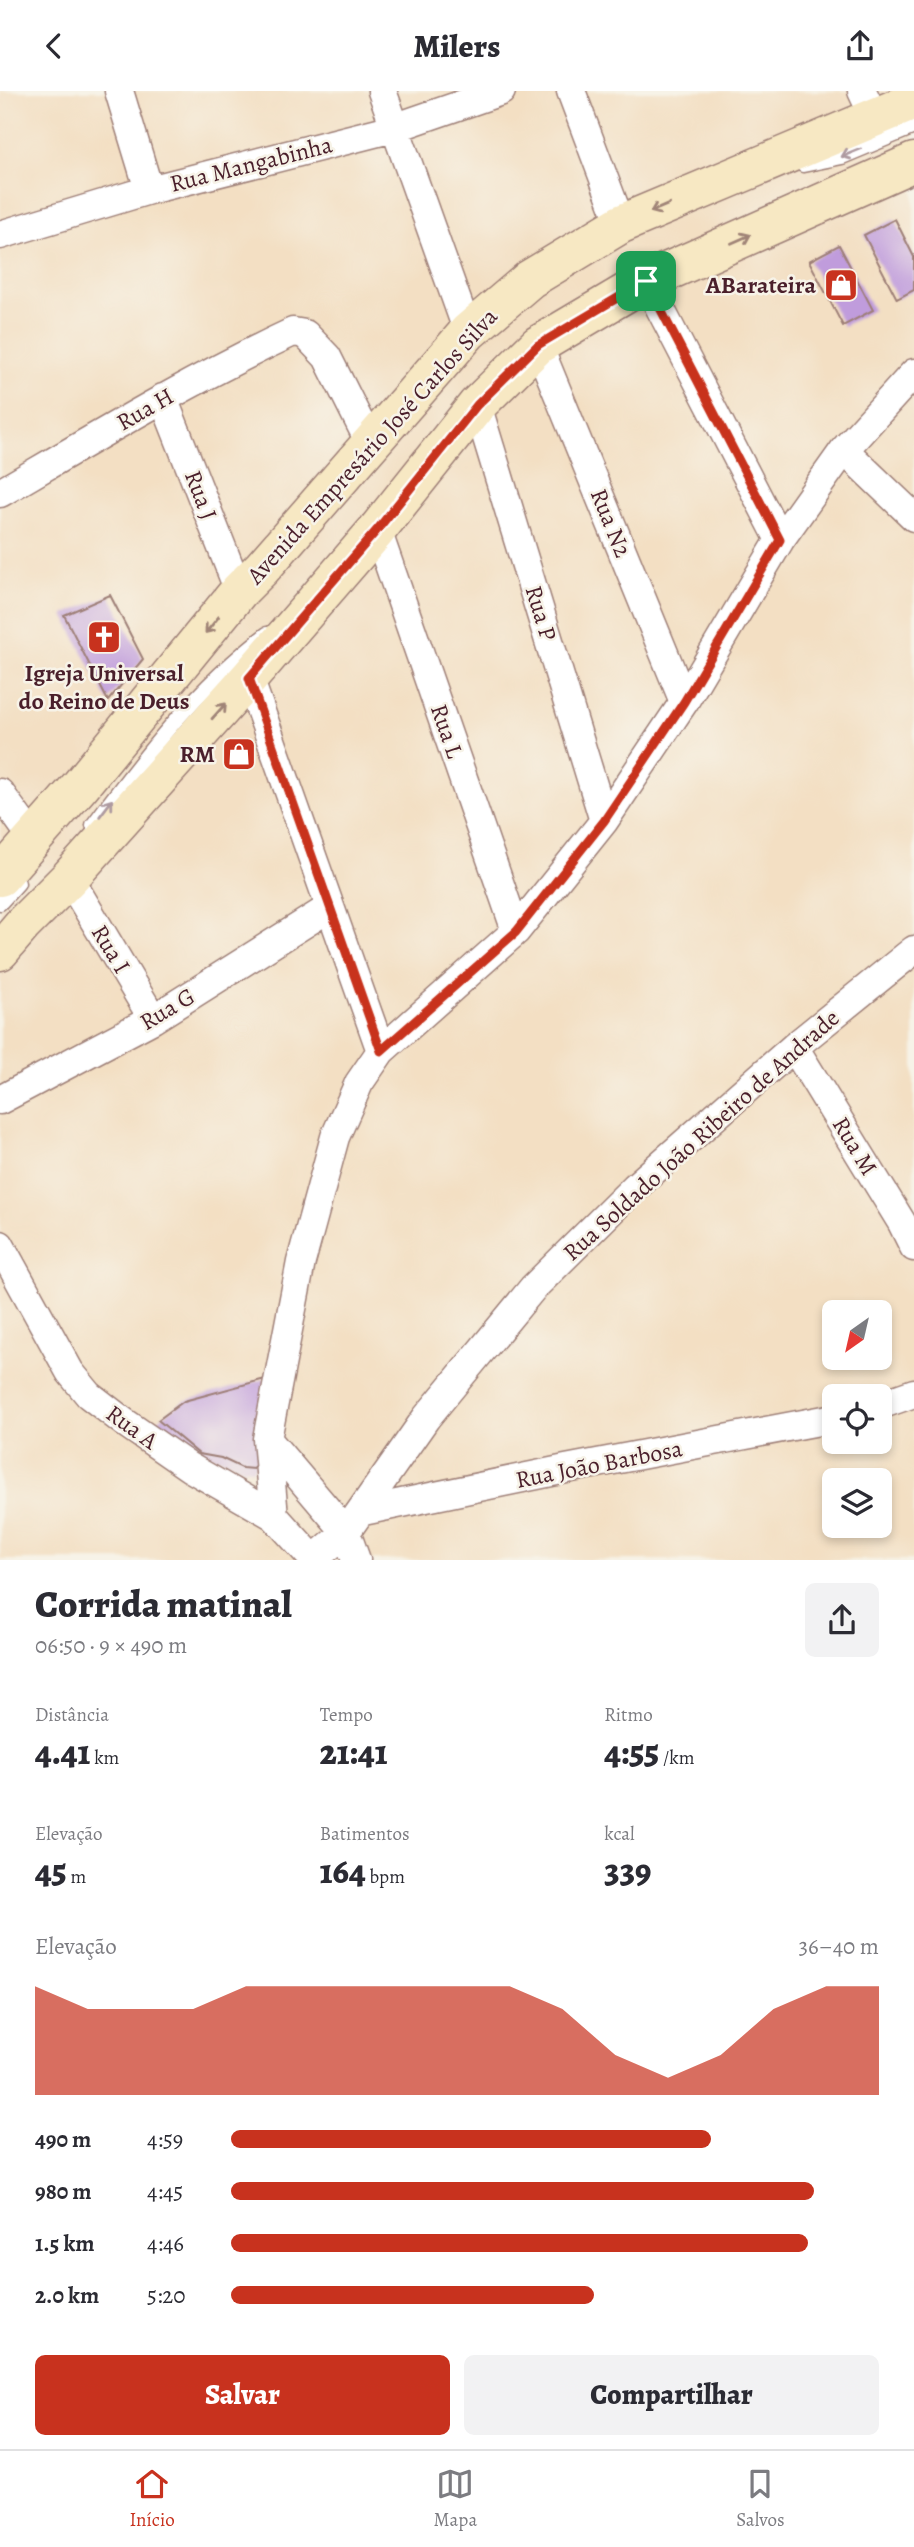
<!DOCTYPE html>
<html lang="pt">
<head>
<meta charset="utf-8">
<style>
	body { margin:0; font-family:Alegreya,serif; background:#f2f2f3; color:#2b2b33; height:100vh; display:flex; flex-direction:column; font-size:26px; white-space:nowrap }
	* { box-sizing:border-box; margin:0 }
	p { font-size:23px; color:#7c7c81 }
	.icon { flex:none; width:38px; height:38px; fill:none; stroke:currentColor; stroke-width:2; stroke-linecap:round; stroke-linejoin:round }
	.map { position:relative; height:1469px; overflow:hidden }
	.sheet { display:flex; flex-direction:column; background:#fff; flex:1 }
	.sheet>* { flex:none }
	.needle { width:46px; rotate:214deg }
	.controls { position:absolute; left:822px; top:1209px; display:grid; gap:14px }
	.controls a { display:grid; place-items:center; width:70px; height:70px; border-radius:10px; background:#fff; box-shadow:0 4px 10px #0003; font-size:35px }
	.pin { position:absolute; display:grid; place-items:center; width:60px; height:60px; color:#fff; margin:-30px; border-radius:14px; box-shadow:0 4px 10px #0006 }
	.round { display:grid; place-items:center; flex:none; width:74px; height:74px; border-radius:10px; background:#f2f2f3 }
	.headline { display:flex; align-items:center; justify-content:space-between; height:119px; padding:0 35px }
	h1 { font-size:38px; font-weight:800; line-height:52px }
	.figures { display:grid; grid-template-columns:repeat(3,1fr); gap:10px; height:119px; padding:7px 35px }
	.figures div { display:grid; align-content:center }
	.figures b { font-size:35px; font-weight:800 }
	.figures small { font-size:19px; font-weight:400 }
	.figures p { font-size:19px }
	.chart { height:196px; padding:14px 35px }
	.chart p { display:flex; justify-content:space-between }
	.chart svg { width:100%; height:126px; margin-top:7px; fill:#c8321e; opacity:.7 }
	.action { display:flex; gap:14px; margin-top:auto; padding:14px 35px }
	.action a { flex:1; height:80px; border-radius:10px; background:#c8321e; color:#fff; font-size:28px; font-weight:800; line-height:80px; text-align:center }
	.action a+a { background:#f2f2f3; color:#2b2b33 }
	ul { padding:0 35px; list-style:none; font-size:23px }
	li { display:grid; grid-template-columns:112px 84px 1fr; align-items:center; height:52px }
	li i { height:18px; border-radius:9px; background:#c8321e }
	header { display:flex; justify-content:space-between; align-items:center; height:91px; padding:0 35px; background:#fff; font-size:32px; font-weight:800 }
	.menu { display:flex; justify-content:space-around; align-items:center; height:98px; border-top:2px solid #e1e1e2; background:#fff; font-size:19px; color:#7c7c81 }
	.menu a { display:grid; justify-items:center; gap:4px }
	.menu .active { color:#c8321e }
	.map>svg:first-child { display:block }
	.building { fill:#c09cdc }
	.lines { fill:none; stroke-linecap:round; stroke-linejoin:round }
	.lane-casing { stroke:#9e7f77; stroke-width:17 }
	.street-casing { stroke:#9e7f77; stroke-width:31 }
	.secondary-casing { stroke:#9e7f77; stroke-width:41 }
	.lane { stroke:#fff; stroke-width:14 }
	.street { stroke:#fff; stroke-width:28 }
	.secondary { stroke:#f7e8c3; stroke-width:38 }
	.oneway { stroke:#ae9aa0 }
	.oneway2 { stroke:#a08477 }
	.route-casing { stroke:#fff; stroke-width:14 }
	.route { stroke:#c8321e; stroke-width:9 }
	.labels { text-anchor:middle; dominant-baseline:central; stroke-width:5; stroke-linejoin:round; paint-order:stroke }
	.street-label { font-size:24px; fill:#4a1f2b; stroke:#f7f3e8 }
	.poi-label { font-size:24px; font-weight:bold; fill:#4a1f2b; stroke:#f7f3e8; text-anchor:end }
</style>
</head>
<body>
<header><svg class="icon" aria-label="back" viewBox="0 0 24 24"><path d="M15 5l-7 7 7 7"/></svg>Milers<svg class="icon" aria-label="share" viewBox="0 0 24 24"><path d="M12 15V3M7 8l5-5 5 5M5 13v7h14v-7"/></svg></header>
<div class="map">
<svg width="914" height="1469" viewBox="0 0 914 1469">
	<rect width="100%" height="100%" fill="#f7f3e8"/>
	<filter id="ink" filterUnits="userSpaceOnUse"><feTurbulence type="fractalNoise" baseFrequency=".0143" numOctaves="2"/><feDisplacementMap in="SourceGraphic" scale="14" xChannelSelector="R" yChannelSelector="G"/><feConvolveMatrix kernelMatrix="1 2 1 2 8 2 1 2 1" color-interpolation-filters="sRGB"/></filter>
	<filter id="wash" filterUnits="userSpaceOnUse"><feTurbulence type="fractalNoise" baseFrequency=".00686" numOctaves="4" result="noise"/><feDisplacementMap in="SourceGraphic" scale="28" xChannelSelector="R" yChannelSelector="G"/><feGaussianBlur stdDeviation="1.57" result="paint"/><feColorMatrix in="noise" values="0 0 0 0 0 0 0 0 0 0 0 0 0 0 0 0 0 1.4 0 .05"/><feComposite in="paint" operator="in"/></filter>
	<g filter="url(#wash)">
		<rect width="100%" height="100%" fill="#f3dfc3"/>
		<g id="blocks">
			<path class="building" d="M895 128 914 166V199L897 208 864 144Z
				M839 154 873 219 843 235 809 170Z
				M110 504 143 568 108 610 64 524Z
				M265 1288 264 1356 253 1378 242 1377 221 1367 199 1363 158 1329 184 1310Z"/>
		</g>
	</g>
	<g filter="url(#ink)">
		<use href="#blocks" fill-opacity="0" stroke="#9e7f77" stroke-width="2"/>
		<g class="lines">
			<g class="lane-casing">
				<path id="lane" d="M803 74 842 66 914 36
					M93 734C145 664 197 596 267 543
					M0 812 18 792"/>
			</g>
			<g class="street-casing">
				<path id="street" d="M119 0 149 99
					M382 0 468 241
					M571 0 621 133
					M862 0 875 28
					M0 144 149 99 394 37 501 0
					M646 190 780 449
					M538 254 684 611
					M163 307 239 500
					M477 314 604 730
					M844 359 914 426
					M0 402C96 346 192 288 293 241L305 243 327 266 371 354
					M377 439 516 840
					M249 587 381 960
					M0 702 34 749
					M69 787 153 928
					M794 956 902 1132 914 1156
					M0 1009 153 928 329 817
					M0 1154 70 1281 89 1304 124 1331 189 1376 274 1425 314 1469
					M880 1314 914 1302
					M267 1348 346 1441 356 1469
					M363 1420 566 1378 835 1327
					M274 1425 267 1348 301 1171 335 1046 359 992 381 960 516 840 604 730 684 611 780 449 844 359 914 282
					M314 1468 346 1441 426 1327 533 1197 635 1096 794 956 914 859"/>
			</g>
			<g class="secondary-casing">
				<path id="secondary" d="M0 786 80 695 239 500 262 477 468 241 530 188 621 133 914 10
					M0 860 23 833 69 787 249 587 377 439 477 314 538 254 646 190 914 71"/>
			</g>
			<use href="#lane" class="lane"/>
			<use href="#street" class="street"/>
			<use href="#secondary" class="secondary"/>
		</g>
		<defs><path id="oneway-shaft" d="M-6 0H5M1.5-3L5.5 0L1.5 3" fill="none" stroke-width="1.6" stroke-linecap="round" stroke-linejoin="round" transform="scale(1.75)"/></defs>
		<g class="oneway">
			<use href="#oneway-shaft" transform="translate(851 62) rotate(158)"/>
			<use href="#oneway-shaft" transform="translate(106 717) rotate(-53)"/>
		</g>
		<g class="oneway2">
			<use href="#oneway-shaft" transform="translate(660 117) rotate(157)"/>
			<use href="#oneway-shaft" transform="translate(741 148) rotate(-24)"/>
			<use href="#oneway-shaft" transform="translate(212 534) rotate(129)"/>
			<use href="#oneway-shaft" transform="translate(219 620) rotate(-48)"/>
		</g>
	</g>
	<g class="lines" filter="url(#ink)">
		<g class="route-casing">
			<path id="route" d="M646 190 780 449 684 611 604 730 516 841 381 960 249 587 377 439 477 314 538 254Z"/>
		</g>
		<use href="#route" class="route"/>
	</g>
	<defs>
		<g id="shop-square" transform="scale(1.75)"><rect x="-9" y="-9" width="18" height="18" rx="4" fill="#c8321e" stroke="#f7f3e8"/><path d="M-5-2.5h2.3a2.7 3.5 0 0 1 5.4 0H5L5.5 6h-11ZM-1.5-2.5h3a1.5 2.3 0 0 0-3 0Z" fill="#fff"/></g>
		<g id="church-square" transform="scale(1.75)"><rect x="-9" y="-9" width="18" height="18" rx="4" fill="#c8321e" stroke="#f7f3e8"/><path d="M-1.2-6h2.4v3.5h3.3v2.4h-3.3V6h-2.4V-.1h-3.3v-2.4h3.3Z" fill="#fff"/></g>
	</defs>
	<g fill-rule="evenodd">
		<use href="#shop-square" x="841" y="194"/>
		<use href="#church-square" x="104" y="546"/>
		<use href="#shop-square" x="239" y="663"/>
	</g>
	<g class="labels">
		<g class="street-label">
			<text transform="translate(251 73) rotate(-14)">Rua Mangabinha</text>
			<text transform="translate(145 318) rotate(-30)">Rua H</text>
			<text transform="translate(372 355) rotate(-48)">Avenida Empresário José Carlos Silva</text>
			<text transform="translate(201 404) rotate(69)">Rua J</text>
			<text transform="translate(611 432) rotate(68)">Rua N2</text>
			<text transform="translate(541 522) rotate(73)">Rua P</text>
			<text transform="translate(447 640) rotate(71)">Rua L</text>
			<text transform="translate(111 858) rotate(59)">Rua I</text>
			<text transform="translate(167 918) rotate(-31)">Rua G</text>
			<text transform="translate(701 1044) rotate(-42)">Rua Soldado João Ribeiro de Andrade</text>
			<text transform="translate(855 1055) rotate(59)">Rua M</text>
			<text transform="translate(132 1336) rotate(36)">Rua A</text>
			<text transform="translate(599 1373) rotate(-11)">Rua João Barbosa</text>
		</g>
		<g class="poi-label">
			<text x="816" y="194">ABarateira</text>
			<text x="104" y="582" text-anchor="middle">Igreja Universal<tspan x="104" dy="28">do Reino de Deus</tspan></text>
			<text x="215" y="663">RM</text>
		</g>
	</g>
</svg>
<div class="controls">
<a><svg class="needle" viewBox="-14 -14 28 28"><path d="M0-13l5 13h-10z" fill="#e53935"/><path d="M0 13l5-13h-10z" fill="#7c7c81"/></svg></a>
<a><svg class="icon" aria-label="locate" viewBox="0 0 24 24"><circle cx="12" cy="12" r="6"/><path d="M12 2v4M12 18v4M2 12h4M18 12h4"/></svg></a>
<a><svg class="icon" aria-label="layers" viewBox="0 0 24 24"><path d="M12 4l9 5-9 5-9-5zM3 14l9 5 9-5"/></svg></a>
</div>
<div class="pin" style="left:646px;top:190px;background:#1e9e55"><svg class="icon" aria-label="arrive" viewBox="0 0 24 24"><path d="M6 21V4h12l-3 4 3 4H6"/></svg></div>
</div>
<section class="sheet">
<div class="headline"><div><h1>Corrida matinal</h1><p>06:50 · 9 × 490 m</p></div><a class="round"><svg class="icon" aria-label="share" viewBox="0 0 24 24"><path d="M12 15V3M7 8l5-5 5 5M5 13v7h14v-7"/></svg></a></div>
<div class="figures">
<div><p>Distância</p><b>4.41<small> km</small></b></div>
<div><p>Tempo</p><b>21:41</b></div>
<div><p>Ritmo</p><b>4:55<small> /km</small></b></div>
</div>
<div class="figures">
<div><p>Elevação</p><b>45<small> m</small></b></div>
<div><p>Batimentos</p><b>164<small> bpm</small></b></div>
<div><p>kcal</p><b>339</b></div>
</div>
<div class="chart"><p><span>Elevação</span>36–40 m</p>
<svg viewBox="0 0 160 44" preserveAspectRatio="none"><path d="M0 44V6L10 14L20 14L30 14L40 6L50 6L60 6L70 6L80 6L90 6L100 14L110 30L120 38L130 30L140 14L150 6L160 6V44z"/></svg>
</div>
<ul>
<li><b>490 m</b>4:59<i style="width:74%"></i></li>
<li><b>980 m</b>4:45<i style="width:90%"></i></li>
<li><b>1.5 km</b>4:46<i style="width:89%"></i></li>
<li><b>2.0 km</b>5:20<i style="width:56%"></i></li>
</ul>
<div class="action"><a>Salvar</a><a>Compartilhar</a></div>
</section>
<nav class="menu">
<a class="active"><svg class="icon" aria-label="home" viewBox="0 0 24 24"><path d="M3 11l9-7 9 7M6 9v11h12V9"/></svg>Início</a>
<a><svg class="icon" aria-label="map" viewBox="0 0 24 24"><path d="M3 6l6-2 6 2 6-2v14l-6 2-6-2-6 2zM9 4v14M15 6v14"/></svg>Mapa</a>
<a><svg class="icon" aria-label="saved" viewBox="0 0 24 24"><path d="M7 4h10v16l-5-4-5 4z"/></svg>Salvos</a>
</nav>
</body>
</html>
